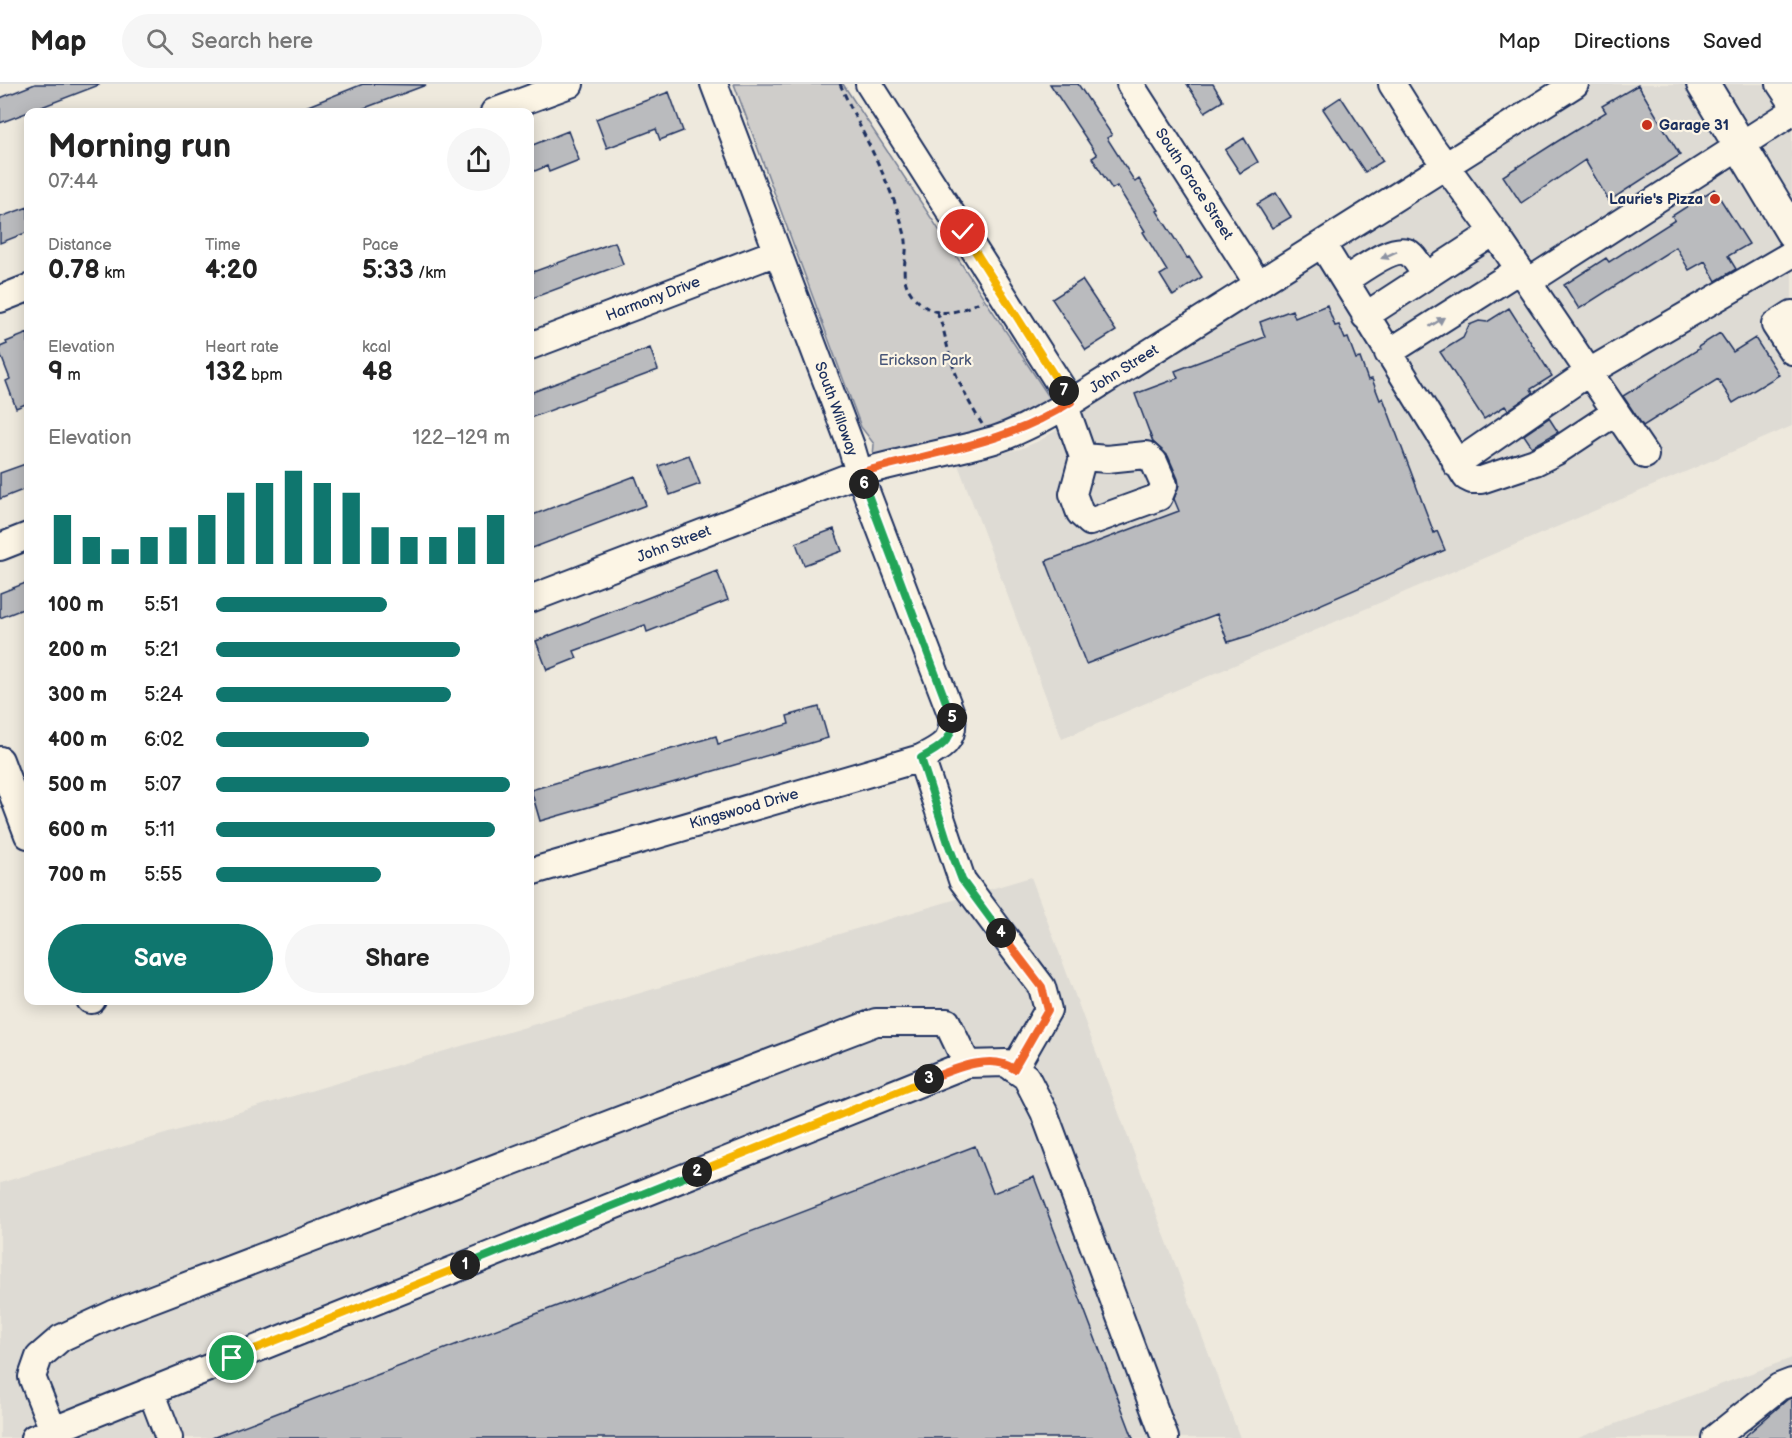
<!DOCTYPE html>
<html lang="en">
<head>
<meta charset="utf-8">
<style>
	body { margin:0; font-family:"Balsamiq Sans",sans-serif; background:#f6f6f6; color:#222; height:100vh; display:flex; flex-direction:column; font-size:22px; white-space:nowrap }
	* { box-sizing:border-box; margin:0 }
	p { font-size:20px; color:#767676 }
	.icon { flex:none; width:33px; height:33px; fill:none; stroke:currentColor; stroke-width:2; stroke-linecap:round; stroke-linejoin:round }
	.map { position:relative; flex:1; overflow:hidden }
	.panel { position:absolute; left:24px; top:24px; width:510px; height:897px; display:flex; flex-direction:column; background:#fff; border-radius:12px; box-shadow:0 3px 15px #0003 }
	.panel>* { flex:none }
	.pin { position:absolute; display:grid; place-items:center; width:51px; height:51px; color:#fff; margin:-26px; border:3px solid #fff; border-radius:50%; box-shadow:0 2px 6px #0007 }
	.km { position:absolute; width:30px; height:30px; margin:-15px; border-radius:50%; background:#222; color:#fff; font-size:16px; line-height:30px; text-align:center }
	.round { display:grid; place-items:center; flex:none; width:63px; height:63px; border-radius:32px; background:#f6f6f6 }
	.headline { display:flex; align-items:center; justify-content:space-between; height:102px; padding:0 24px }
	h1 { font-size:33px; font-weight:800; line-height:45px }
	.figures { display:grid; grid-template-columns:repeat(3,1fr); gap:9px; height:102px; padding:6px 24px }
	.figures div { display:grid; align-content:center }
	.figures b { font-size:26px; font-weight:800 }
	.figures small { font-size:16px; font-weight:400 }
	.figures p { font-size:16px }
	.chart { height:168px; padding:12px 24px }
	.chart p { display:flex; justify-content:space-between }
	.chart svg { width:100%; height:108px; margin-top:6px; stroke:#0f766e; stroke-width:6 }
	.cta { display:flex; gap:12px; margin-top:auto; padding:12px 24px }
	.cta a { flex:1; height:69px; border-radius:36px; background:#0f766e; color:#fff; font-size:24px; font-weight:800; line-height:69px; text-align:center }
	.cta a+a { background:#f6f6f6; color:#222 }
	ul { padding:0 24px; list-style:none; font-size:20px }
	li { display:grid; grid-template-columns:96px 72px 1fr; align-items:center; height:45px }
	li i { height:15px; border-radius:8px; background:#0f766e }
	header { display:flex; align-items:center; gap:36px; box-sizing:border-box; height:84px; padding:0 30px; background:#fff; border-bottom:2px solid #e0e0e0 }
	header strong { font-size:28px }
	nav { display:flex; gap:33px; margin-inline-start:auto; font-size:21px }
	.search { width:420px; height:54px; background:#f6f6f6; display:flex; align-items:center; gap:15px; box-sizing:border-box; padding:0 21px; border-radius:33px; color:#767676; font-size:22px }
	.map>svg:first-child { display:block }
	.built { fill:#dedbd4 }
	.green { fill:#cfcdca; stroke:#757e94; stroke-width:1.5 }
	.building { fill:#babbbe; stroke:#1b2f5e; stroke-width:1.5 }
	.lines { fill:none; stroke-linecap:round; stroke-linejoin:round }
	.minor-casing { stroke:#1b2f5e; stroke-width:30 }
	.major-casing { stroke:#1b2f5e; stroke-width:36 }
	.path { stroke:#1b2f5e; stroke-width:3; stroke-dasharray:6 4.5; stroke-linecap:butt }
	.minor { stroke:#fcf5e5; stroke-width:26 }
	.major { stroke:#fcf5e5; stroke-width:32 }
	.oneway { fill:#8c92a2 }
	.split-1-casing { stroke:#fff; stroke-width:12 }
	.split-2-casing { stroke:#fff; stroke-width:12 }
	.split-3-casing { stroke:#fff; stroke-width:12 }
	.split-4-casing { stroke:#fff; stroke-width:12 }
	.split-5-casing { stroke:#fff; stroke-width:12 }
	.split-6-casing { stroke:#fff; stroke-width:12 }
	.split-7-casing { stroke:#fff; stroke-width:12 }
	.split-8-casing { stroke:#fff; stroke-width:12 }
	.split-1 { stroke:#f5b400; stroke-width:8 }
	.split-2 { stroke:#22a559; stroke-width:8 }
	.split-3 { stroke:#f5b400; stroke-width:8 }
	.split-4 { stroke:#f0652b; stroke-width:8 }
	.split-5 { stroke:#22a559; stroke-width:8 }
	.split-6 { stroke:#22a559; stroke-width:8 }
	.split-7 { stroke:#f0652b; stroke-width:8 }
	.split-8 { stroke:#f5b400; stroke-width:8 }
	.poi-dot { fill:#c8321e; stroke:#fcf5e5; stroke-width:2 }
	.labels { text-anchor:middle; dominant-baseline:central; stroke-width:4.5; stroke-linejoin:round; paint-order:stroke }
	.poi-label { font-size:15px; font-weight:bold; fill:#1b2f5e; stroke:#fcf5e5; text-anchor:start }
	.street-label { font-size:15px; fill:#1b2f5e; stroke:#fcf5e5 }
	.park-label { font-size:15px; fill:#485679; stroke:#fcf5e5 }
</style>
</head>
<body>
<header>
<strong>Map</strong>
<div class="search"><svg class="icon" aria-label="search" viewBox="0 0 24 24"><circle cx="10" cy="10" r="6"/><path d="M15 15l6 6"/></svg>Search here</div>
<nav><a>Map</a><a>Directions</a><a>Saved</a></nav>
</header>
<div class="map">
<svg width="1792" height="1354" viewBox="0 0 1792 1354">
	<rect width="100%" height="100%" fill="#eee9dd"/>
	<filter id="ink" filterUnits="userSpaceOnUse"><feTurbulence type="fractalNoise" baseFrequency=".0167" numOctaves="2"/><feDisplacementMap in="SourceGraphic" scale="12" xChannelSelector="R" yChannelSelector="G"/><feConvolveMatrix kernelMatrix="1 2 1 2 8 2 1 2 1" color-interpolation-filters="sRGB"/></filter>
	<g filter="url(#ink)">
		<path class="built" d="M1593 0H1687L1792 180V342L1062 655 957 378 1020 365 1041 356Z
			M1721 0H1792V120Z
			M1031 793 1240 1354H0V1099Z
			M1792 1274V1354H1578Z"/>
		<path class="green" d="M734 0H843L1055 322 991 352 873 373 874 360 861 343Z"/>
		<path class="building" d="M35 0H98L99 1 0 39V14Z
			M363 0 426 1 354 28H293Z
			M1050 0H1078L1112 51 1107 54 1135 98 1139 95 1159 126 1157 127 1187 174 1189 173 1202 193 1173 212 1160 191 1167 187 1143 148 1145 147 1117 102 1112 105 1092 74 1097 71Z
			M1187 0H1213L1223 17 1205 28Z
			M1638 1 1680 71 1609 117 1585 76 1521 119 1503 92 1558 57 1606 28 1602 22Z
			M669 8 683 47 660 56 656 45 607 64 596 35Z
			M1341 13 1383 77 1365 88 1323 25Z
			M568 47 579 76 549 88 547 82 530 89V62Z
			M1244 54 1258 78 1240 89 1225 66Z
			M1714 105 1749 160 1728 172 1736 185 1716 197 1705 177 1689 186 1676 163 1579 225 1564 201 1606 174 1609 178 1675 136 1672 132Z
			M1276 109 1291 133 1272 144 1257 120Z
			M28 123V148L0 159V133Z
			M615 158 623 180 530 215V189Z
			M1082 196 1116 247 1086 266 1052 215Z
			M1327 221 1335 242 1339 241 1345 255 1348 254 1356 275 1360 274 1368 296 1372 295 1380 316 1383 314 1434 449 1437 447 1445 466 1251 551 1228 558 1217 530 1086 580 1046 477 1179 427 1174 415 1179 401 1178 395 1168 372 1153 358 1135 310 1178 294 1175 287 1265 253 1260 238 1292 226 1295 234Z
			M1509 224 1552 292 1531 305 1533 309 1508 326 1505 322 1484 335 1440 268 1463 254 1469 241 1479 237 1487 238Z
			M28 249V319L16 324 6 297 10 295 0 269V263L7 260 6 258Z
			M1720 249 1733 268 1755 254 1779 291 1733 319 1718 295 1643 342 1623 312 1699 265 1698 263Z
			M650 264 658 286 530 334V309Z
			M1549 334 1558 348 1532 363 1524 351Z
			M689 371 700 400 670 411 659 382Z
			M28 379V404L0 415V389Z
			M635 392 646 421 530 465V432Z
			M834 445 842 467 804 481 796 459Z
			M717 487 728 516 647 548 645 541 574 567 577 574 547 586 536 557Z
			M28 498V523L0 534V509Z
			M819 623 828 654 540 737 531 706 716 652 718 660 789 640 787 632Z
			M975 1062 993 1109 1034 1093 1133 1354H212Z
			M1792 1314V1354H1743L1788 1315Z"/>
		<g class="lines">
			<g class="minor-casing">
				<path id="minor" d="M869 0 1071 318
					M1130 0 1258 200
					M1392 0 1429 59 1494 148 1645 371
					M1780 0 1792 18
					M494 28 570 0
					M1322 160 1466 393 1472 396H1481L1535 378 1557 367 1616 328
					M1345 196C1359 188 1393 160 1409 169 1416 174 1421 185 1426 192
					M1528 198 1792 28
					M0 215 28 204
					M1792 230 1775 241 1792 267
					M1365 232 1494 148
					M530 262 777 168
					M1388 269 1519 186
					M1065 322 1083 373 1073 410 1080 429 1090 438 1159 413 1164 401 1154 378 1146 371 1107 375 1083 373
					M1456 380 1589 288 1792 170
					M0 463 28 452
					M530 515 859 389C903 376 949 369 994 356 1019 348 1041 335 1065 322L1575 0
					M921 674 962 796 1042 903 1048 926 1014 985
					M0 676 28 751
					M530 788 921 674C941 664 955 657 952 632L859 389 851 362 714 0
					M90 916H92
					M967 980 1006 979 1026 993 1044 1028 1165 1354
					M151 1307 169 1354
					M34 1354 151 1307 967 980 947 938H876L113 1230 61 1254 39 1273 32 1293 53 1346 56 1354
					M1715 1354 1779 1303 1792 1298"/>
			</g>
			<g class="major-casing">
				<path id="major" d="M1703 0 1792 148"/>
			</g>
			<path class="path" d="M840 0C862 50 891 97 905 151 911 176 892 194 920 219 940 236 962 227 983 216
				M937 228C945 245 946 262 952 279 959 300 970 321 982 340"/>
			<use href="#minor" class="minor"/>
			<use href="#major" class="major"/>
		</g>
		<defs><path id="oneway-solid" d="M-6-.8H1V-3.2L6.5 0L1 3.2V.8H-6Z" transform="scale(1.5)"/></defs>
		<g class="oneway">
			<use href="#oneway-solid" transform="translate(1389 171) rotate(155)"/>
			<use href="#oneway-solid" transform="translate(1437 238) rotate(-32)"/>
		</g>
	</g>
	<g class="lines" filter="url(#ink)">
		<g class="split-1-casing">
			<path id="split-1" d="M232 1274 465 1181"/>
		</g>
		<g class="split-2-casing">
			<path id="split-2" d="M465 1181 697 1088"/>
		</g>
		<g class="split-3-casing">
			<path id="split-3" d="M697 1088 929 995"/>
		</g>
		<g class="split-4-casing">
			<path id="split-4" d="M929 995C952 986 991 968 1014 985L1048 926 1042 903 1001 849"/>
		</g>
		<g class="split-5-casing">
			<path id="split-5" d="M952 634C955 656 938 665 921 674L948 759 962 796 1001 849"/>
		</g>
		<g class="split-6-casing">
			<path id="split-6" d="M864 400 952 634"/>
		</g>
		<g class="split-7-casing">
			<path id="split-7" d="M864 400 859 389C933 367 1004 362 1071 318L1064 307"/>
		</g>
		<g class="split-8-casing">
			<path id="split-8" d="M963 148 1064 307"/>
		</g>
		<use href="#split-1" class="split-1"/>
		<use href="#split-2" class="split-2"/>
		<use href="#split-3" class="split-3"/>
		<use href="#split-4" class="split-4"/>
		<use href="#split-5" class="split-5"/>
		<use href="#split-6" class="split-6"/>
		<use href="#split-7" class="split-7"/>
		<use href="#split-8" class="split-8"/>
	</g>
	<g class="poi-dot">
		<circle cx="1647" cy="41" r="6"/>
		<circle cx="1715" cy="115" r="6"/>
	</g>
	<g class="labels">
		<g class="poi-label">
			<text x="1659" y="41">Garage 31</text>
			<text x="1703" y="115" text-anchor="end">Laurie's Pizza</text>
		</g>
		<g class="street-label">
			<text transform="translate(1194 100) rotate(57)">South Grace Street</text>
			<text transform="translate(653 215) rotate(-21)">Harmony Drive</text>
			<text transform="translate(1124 285) rotate(-32)">John Street</text>
			<text transform="translate(836 325) rotate(70)">South Willoway</text>
			<text transform="translate(674 460) rotate(-21)">John Street</text>
			<text transform="translate(744 725) rotate(-16)">Kingswood Drive</text>
		</g>
		<g class="park-label">
			<text x="925" y="276">Erickson Park</text>
		</g>
	</g>
</svg>
<div class="pin" style="left:232px;top:1274px;background:#1e9e55"><svg class="icon" aria-label="arrive" viewBox="0 0 24 24"><path d="M6 21V4h12l-3 4 3 4H6"/></svg></div>
<div class="pin" style="left:963px;top:148px;background:#d93025"><svg class="icon" aria-label="check" viewBox="0 0 24 24"><path d="M5 12l5 5 9-10"/></svg></div>
<b class="km" style="left:465px;top:1181px">1</b>
<b class="km" style="left:697px;top:1088px">2</b>
<b class="km" style="left:929px;top:995px">3</b>
<b class="km" style="left:1001px;top:849px">4</b>
<b class="km" style="left:952px;top:634px">5</b>
<b class="km" style="left:864px;top:400px">6</b>
<b class="km" style="left:1064px;top:307px">7</b>
<section class="panel">
<div class="headline"><div><h1>Morning run</h1><p>07:44</p></div><a class="round"><svg class="icon" aria-label="share" viewBox="0 0 24 24"><path d="M12 15V3M7 8l5-5 5 5M5 13v7h14v-7"/></svg></a></div>
<div class="figures">
<div><p>Distance</p><b>0.78<small> km</small></b></div>
<div><p>Time</p><b>4:20</b></div>
<div><p>Pace</p><b>5:33<small> /km</small></b></div>
</div>
<div class="figures">
<div><p>Elevation</p><b>9<small> m</small></b></div>
<div><p>Heart rate</p><b>132<small> bpm</small></b></div>
<div><p>kcal</p><b>48</b></div>
</div>
<div class="chart"><p><span>Elevation</span>122–129 m</p>
<svg viewBox="0 0 160 44" preserveAspectRatio="none"><path d="M5 44V24M15 44V33M25 44V38M35 44V33M45 44V29M55 44V24M65 44V15M75 44V11M85 44V6M95 44V11M105 44V15M115 44V29M125 44V33M135 44V33M145 44V29M155 44V24"/></svg>
</div>
<ul>
<li><b>100 m</b>5:51<i style="width:58%"></i></li>
<li><b>200 m</b>5:21<i style="width:83%"></i></li>
<li><b>300 m</b>5:24<i style="width:80%"></i></li>
<li><b>400 m</b>6:02<i style="width:52%"></i></li>
<li><b>500 m</b>5:07<i style="width:100%"></i></li>
<li><b>600 m</b>5:11<i style="width:95%"></i></li>
<li><b>700 m</b>5:55<i style="width:56%"></i></li>
</ul>
<div class="cta"><a>Save</a><a>Share</a></div>
</section>
</div>
</body>
</html>
